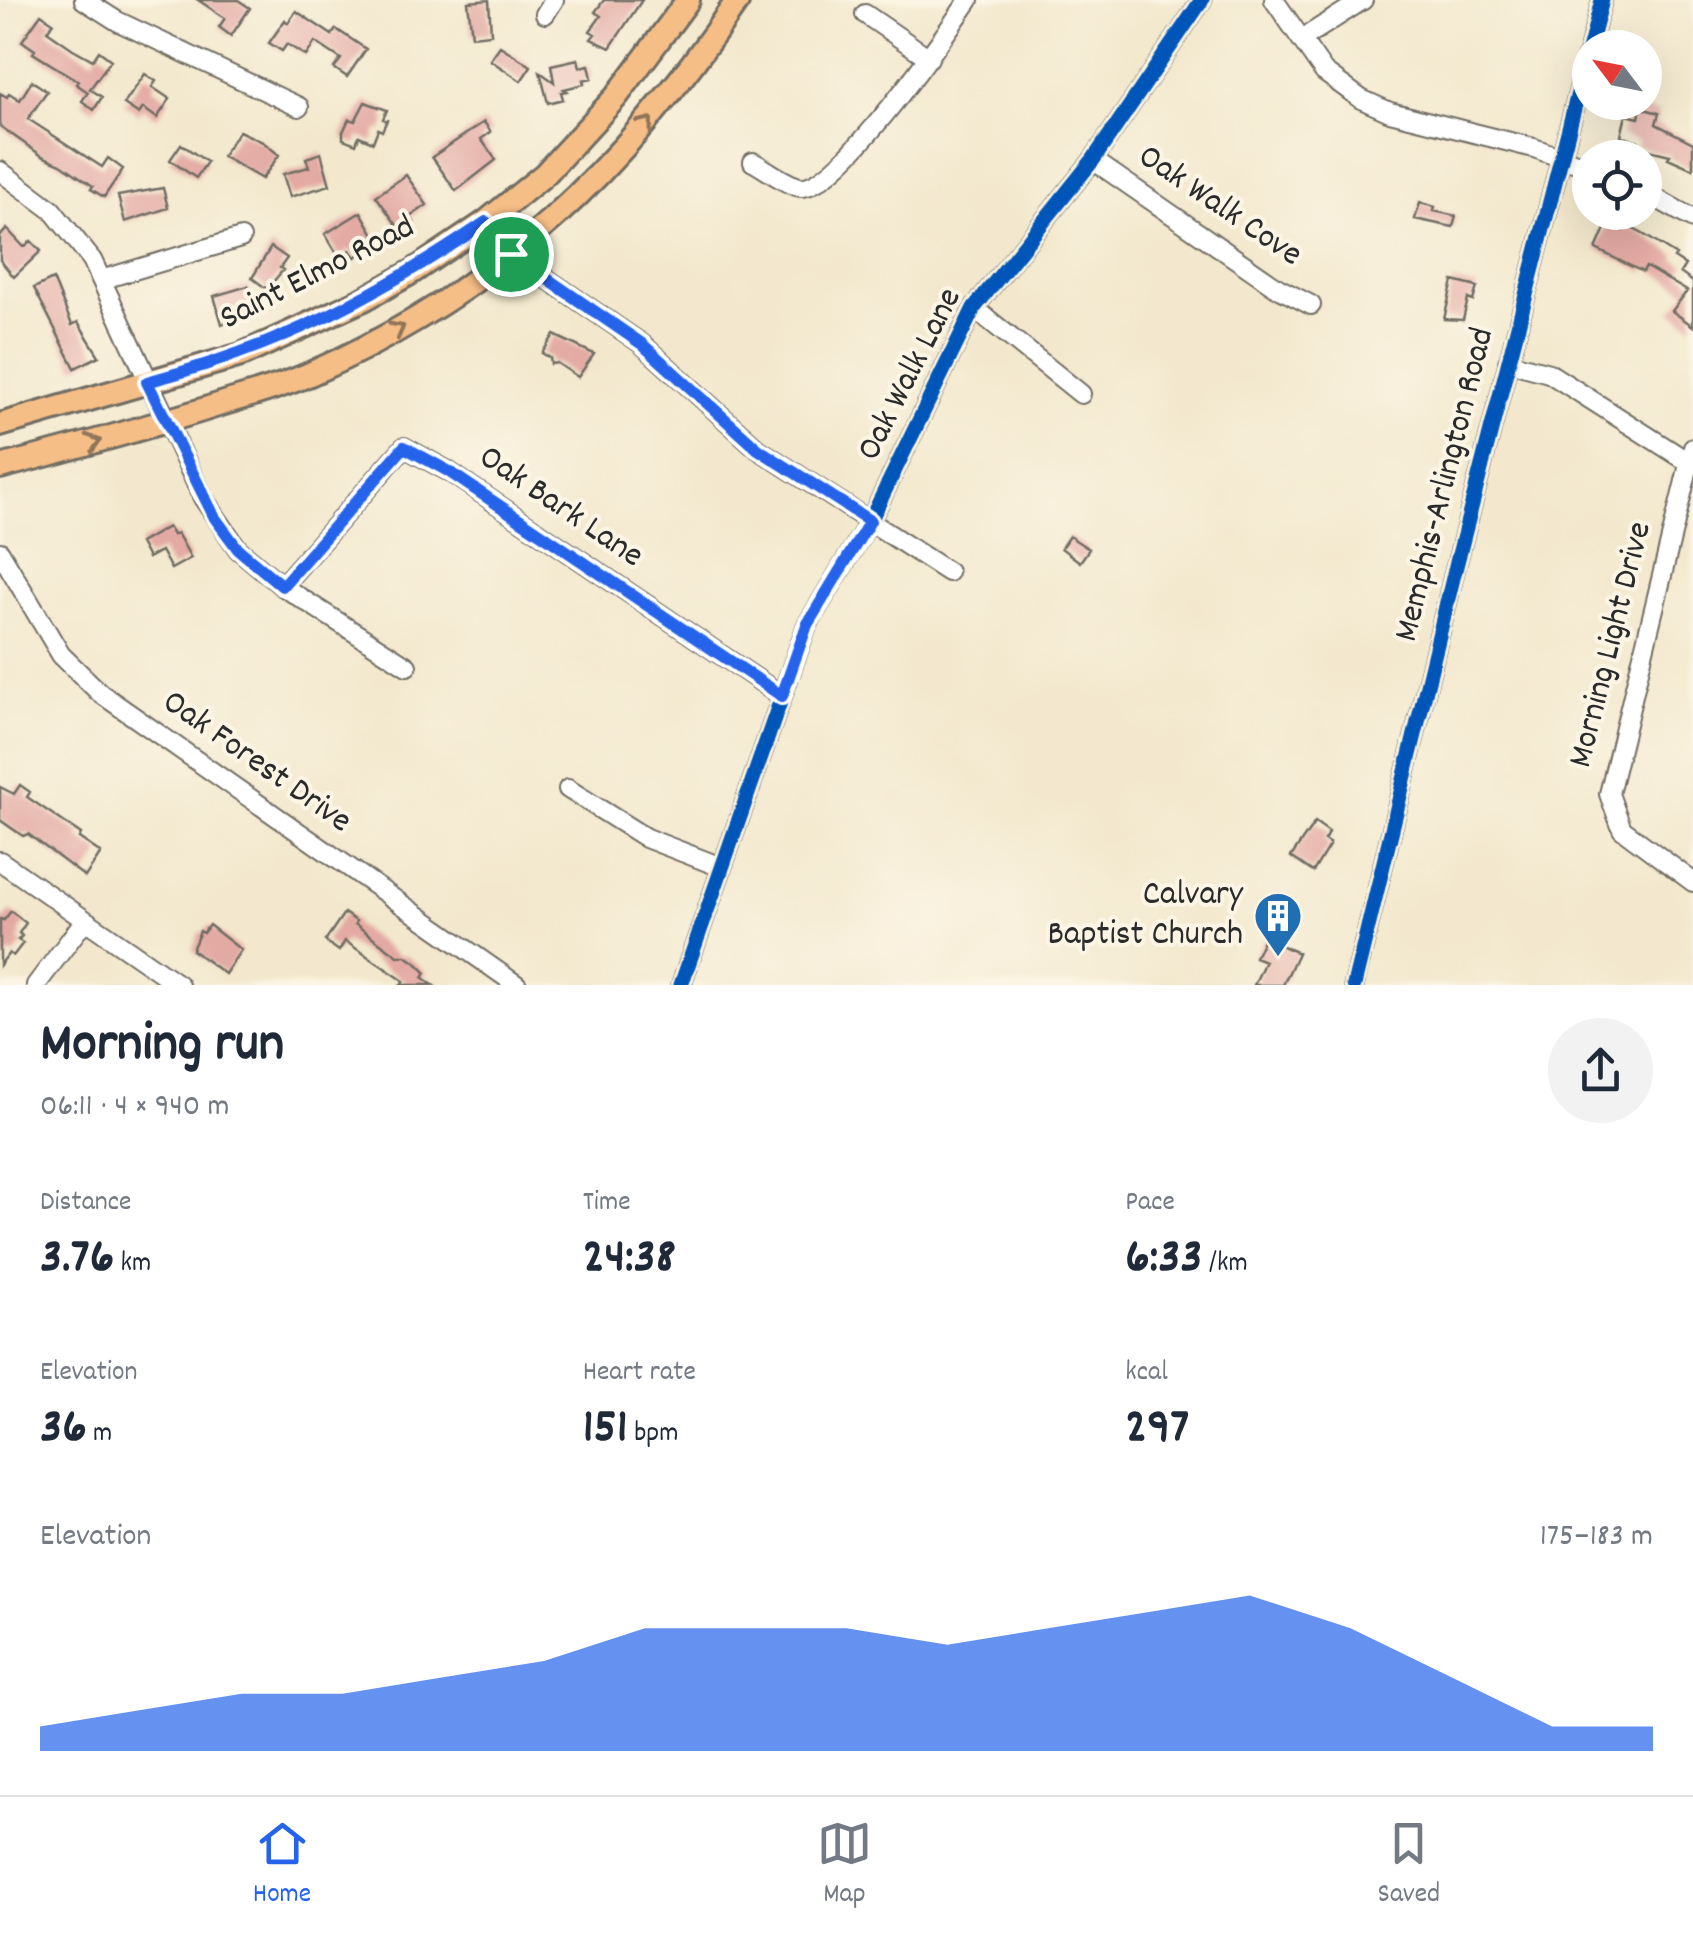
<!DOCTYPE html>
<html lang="en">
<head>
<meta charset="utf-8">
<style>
	body { margin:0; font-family:Dekko,sans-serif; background:#f2f2f3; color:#1f2937; height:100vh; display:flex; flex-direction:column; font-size:38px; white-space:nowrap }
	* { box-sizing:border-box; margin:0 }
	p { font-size:32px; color:#747a83 }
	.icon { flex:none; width:55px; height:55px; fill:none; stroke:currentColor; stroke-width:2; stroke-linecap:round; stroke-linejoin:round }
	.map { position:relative; height:985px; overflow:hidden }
	.drawer { display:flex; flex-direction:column; background:#fff; flex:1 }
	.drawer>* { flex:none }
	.needle { width:65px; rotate:302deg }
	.buttons { position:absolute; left:1572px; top:30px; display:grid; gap:20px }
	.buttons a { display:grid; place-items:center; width:90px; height:90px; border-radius:50%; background:#fff; box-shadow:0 10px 40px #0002; font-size:50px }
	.pin { position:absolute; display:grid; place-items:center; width:85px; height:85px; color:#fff; margin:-42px; border:5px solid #fff; border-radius:50%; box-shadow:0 2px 10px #0007 }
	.round { display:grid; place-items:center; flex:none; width:105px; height:105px; border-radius:52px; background:#f2f2f3 }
	.headline { display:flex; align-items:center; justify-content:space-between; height:170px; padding:0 40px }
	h1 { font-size:55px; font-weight:700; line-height:75px }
	.stats { display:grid; grid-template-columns:repeat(3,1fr); gap:15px; height:170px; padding:10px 40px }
	.stats div { display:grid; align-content:center }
	.stats b { font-size:50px; font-weight:700 }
	.stats small { font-size:28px; font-weight:400 }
	.stats p { font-size:28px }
	.chart { height:280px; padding:20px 40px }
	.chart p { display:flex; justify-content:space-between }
	.chart svg { width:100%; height:180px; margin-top:10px; fill:#2563eb; opacity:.7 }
	.tab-bar { display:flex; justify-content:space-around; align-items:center; height:140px; border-top:2px solid #e0e1e3; background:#fff; font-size:28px; color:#747a83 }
	.tab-bar a { display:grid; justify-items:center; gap:5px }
	.tab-bar .selected { color:#2563eb }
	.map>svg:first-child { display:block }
	.building { fill:#e3a9a3 }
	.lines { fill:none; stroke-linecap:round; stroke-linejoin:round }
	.minor-casing { stroke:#716d64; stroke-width:22 }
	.major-casing { stroke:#716d64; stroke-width:28 }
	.minor { stroke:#fff; stroke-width:18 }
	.major { stroke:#f6be87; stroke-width:22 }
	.cycleway-casing { stroke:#fcf5e5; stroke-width:21 }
	.cycleway { stroke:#0057b8; stroke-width:15 }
	.oneway { stroke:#907459 }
	.route-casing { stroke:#fff; stroke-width:20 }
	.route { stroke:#2563eb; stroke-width:12 }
	.labels { text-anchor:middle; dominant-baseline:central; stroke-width:8; stroke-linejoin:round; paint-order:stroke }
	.street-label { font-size:35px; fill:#2b2b2b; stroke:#fcf5e5 }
	.poi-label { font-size:35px; fill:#2b2b2b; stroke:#fcf5e5; text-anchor:end }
</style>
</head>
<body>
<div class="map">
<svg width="1693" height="985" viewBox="0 0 1693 985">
	<rect width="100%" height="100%" fill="#fcf5e5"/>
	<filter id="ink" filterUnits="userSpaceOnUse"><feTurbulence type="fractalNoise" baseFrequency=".01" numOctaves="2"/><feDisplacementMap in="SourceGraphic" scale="20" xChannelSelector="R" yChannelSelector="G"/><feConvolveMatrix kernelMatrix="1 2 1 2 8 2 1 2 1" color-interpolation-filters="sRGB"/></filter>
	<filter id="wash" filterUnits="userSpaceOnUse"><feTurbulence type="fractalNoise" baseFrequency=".0048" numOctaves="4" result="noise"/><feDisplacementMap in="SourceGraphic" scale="40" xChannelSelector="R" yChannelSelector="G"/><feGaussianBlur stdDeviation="2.25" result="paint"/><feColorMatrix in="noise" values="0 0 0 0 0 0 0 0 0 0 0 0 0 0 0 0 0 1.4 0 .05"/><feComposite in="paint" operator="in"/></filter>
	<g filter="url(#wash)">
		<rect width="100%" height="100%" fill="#f3e8cd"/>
		<g id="blocks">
			<path class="building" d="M198 0H238L250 8 231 36 219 27 225 18Z
				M489 0 491 34 472 36 468 2Z
				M604 0H642L610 48 591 39 595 34 590 31 601 16 595 12Z
				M296 11 332 35 336 29 366 49 347 77 334 68 341 59 315 42 306 56 287 44 282 51 269 43 285 20 288 23Z
				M41 14 53 22 47 31 73 49 93 60 99 51 111 60 90 89 102 97 94 110 82 101 88 92 76 84 78 81 33 53 35 50 22 41Z
				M500 46 531 66 521 81 490 60Z
				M578 59 580 67 589 65 592 78 583 80 584 84 564 89 567 91 561 92 563 99 548 103 540 72 554 82 551 65Z
				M145 74 156 81 152 87 170 99 157 118 143 108 139 114 124 104Z
				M32 81 47 91 28 119 102 167 108 158 123 169 104 197 91 189 93 186 61 164 42 156 0 126V93L7 97 9 93 20 100Z
				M365 102 387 110 383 119 387 120 382 131 378 129 373 142 359 136 356 144 343 139V132L349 119 355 121Z
				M1641 108 1659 113 1656 124 1693 143V169L1668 158 1670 155 1637 147 1638 141 1621 136 1626 115 1639 118Z
				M484 122 491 132 481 139 496 160 456 191 432 157Z
				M239 131 263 142 279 155 262 179 222 156Z
				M181 144 207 162 196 178 170 160Z
				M321 153 330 185 290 197 283 174 309 167 306 158Z
				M406 175 427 205 410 217 414 222 401 231 376 196Z
				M163 188 168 208 125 222 118 196Z
				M1420 203 1435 207 1434 211 1456 216 1453 227 1415 219Z
				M361 212 379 243 355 257 350 250 339 257 325 234Z
				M1607 224 1624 231 1627 226 1643 234 1676 255 1674 258 1685 265 1680 273 1693 282V326L1672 311 1687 291 1646 267 1643 272 1596 249Z
				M7 229 24 247 31 241 41 251 14 277 0 260V236Z
				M271 247 287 258 280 268 283 270 267 289 252 278Z
				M53 279 72 325 78 322 99 356 75 368 34 288Z
				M1453 281 1477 287 1473 301 1468 299 1463 320 1444 319Z
				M248 286 254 307 248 309 250 315 222 324 214 296Z
				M554 335 594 354 578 377 557 363 551 364 550 358 542 353Z
				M168 527 173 535 177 533 191 558 171 569 161 551 148 558 140 543Z
				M1069 536 1089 549 1080 562 1061 548Z
				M20 785 30 792 27 797 81 834 79 838 101 853 85 877 28 834 23 836 0 820V787L14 794Z
				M1315 822 1329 832 1324 840 1330 844 1313 872 1291 857Z
				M11 911 26 923 19 933 22 936 18 940 23 943 13 956 9 953 0 965V919L4 920Z
				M344 913 356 921 355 924 398 956H406L416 963 426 973 423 978 433 985H401L404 981 345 941 339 951 325 941Z
				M209 925 241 950 225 974 192 950 200 931 203 933Z
				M1264 938 1298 953 1283 985H1254L1265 961 1255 957Z"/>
		</g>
	</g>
	<g filter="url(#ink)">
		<use href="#blocks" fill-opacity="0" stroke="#716d64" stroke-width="2.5"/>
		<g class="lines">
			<g class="minor-casing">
				<path id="minor" d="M84 0 117 21 299 107
					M1274 0 1324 72 1361 99 1390 112 1534 148 1590 168
					M545 14 554 0
					M865 14 929 58
					M1302 39 1363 0
					M1093 160 1278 288 1311 305
					M753 162C767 169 786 185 801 187 837 192 947 32 969 0
					M0 171 52 210 92 260 203 498 238 549 282 586 407 666
					M1645 192 1693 219
					M486 222 511 254 642 344 758 449 948 572
					M104 279 241 238
					M974 308 1081 394
					M1508 362 1549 373 1693 465
					M1693 448 1609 794 1622 829 1693 882
					M0 552 61 655 100 693 517 985
					M282 586 404 447 448 471 782 696
					M568 789 646 838 721 867
					M0 861 179 985
					M36 985 85 920
					M681 985 807 625 870 521 974 308 1093 160 1202 0
					M1354 985 1454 574 1602 0"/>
			</g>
			<g class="major-casing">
				<path id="major" d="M0 425 241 355 364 299 412 272 486 222 545 174 616 97 688 0
					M0 467C73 448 146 428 218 405 249 395 282 387 312 373 501 289 623 169 738 0"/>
			</g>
			<use href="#minor" class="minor"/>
			<use href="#major" class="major"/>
			<g class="cycleway-casing">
				<path id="cycleway" d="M681 985 807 625 870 521 974 308 1093 160 1202 0
					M1354 985 1454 574 1602 0"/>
			</g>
			<use href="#cycleway" class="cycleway"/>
		</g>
		<defs><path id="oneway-chevron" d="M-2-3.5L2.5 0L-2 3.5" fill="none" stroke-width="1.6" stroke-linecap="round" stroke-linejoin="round" transform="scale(2.5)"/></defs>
		<g class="oneway">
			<use href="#oneway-chevron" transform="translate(647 123) rotate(-50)"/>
			<use href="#oneway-chevron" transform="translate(398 329) rotate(-29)"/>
			<use href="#oneway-chevron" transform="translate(94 442) rotate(-16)"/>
		</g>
	</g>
	<g class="lines" filter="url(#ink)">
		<g class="route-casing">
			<path id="route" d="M486 222 511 254 642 344 758 449 870 521 807 625 782 696 448 471 404 447 282 586 238 549 215 518 147 382C276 348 376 297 486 222Z"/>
		</g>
		<use href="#route" class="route"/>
	</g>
	<defs>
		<g id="building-pin" transform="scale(2.5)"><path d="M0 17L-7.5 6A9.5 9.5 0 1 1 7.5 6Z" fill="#1f6fb2" stroke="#fcf5e5"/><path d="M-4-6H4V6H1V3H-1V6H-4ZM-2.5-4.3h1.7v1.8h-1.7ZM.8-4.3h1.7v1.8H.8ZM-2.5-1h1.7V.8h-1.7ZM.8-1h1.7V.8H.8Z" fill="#fff"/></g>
	</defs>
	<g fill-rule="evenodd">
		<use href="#building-pin" x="1278" y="916"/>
	</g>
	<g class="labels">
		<g class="street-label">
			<text transform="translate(1219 207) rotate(34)">Oak Walk Cove</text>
			<text transform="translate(318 274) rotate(-27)">Saint Elmo Road</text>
			<text transform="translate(911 375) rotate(-63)">Oak Walk Lane</text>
			<text transform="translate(1446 485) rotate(-76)">Memphis-Arlington Road</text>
			<text transform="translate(560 508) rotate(34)">Oak Bark Lane</text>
			<text transform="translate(1612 645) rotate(-76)">Morning Light Drive</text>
			<text transform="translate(256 763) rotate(35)">Oak Forest Drive</text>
		</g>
		<g class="poi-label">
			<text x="1243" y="896">Calvary<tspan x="1243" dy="40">Baptist Church</tspan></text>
		</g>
	</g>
</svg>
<div class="buttons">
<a><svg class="needle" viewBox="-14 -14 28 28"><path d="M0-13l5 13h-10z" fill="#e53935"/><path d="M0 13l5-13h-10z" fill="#747a83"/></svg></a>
<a><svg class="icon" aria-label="locate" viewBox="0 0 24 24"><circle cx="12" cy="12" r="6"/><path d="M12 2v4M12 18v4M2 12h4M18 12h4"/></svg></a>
</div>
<div class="pin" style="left:511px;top:254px;background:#1e9e55"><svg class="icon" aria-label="arrive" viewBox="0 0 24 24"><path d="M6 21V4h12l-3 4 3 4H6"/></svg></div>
</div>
<section class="drawer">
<div class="headline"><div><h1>Morning run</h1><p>06:11 · 4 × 940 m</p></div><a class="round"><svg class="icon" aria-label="share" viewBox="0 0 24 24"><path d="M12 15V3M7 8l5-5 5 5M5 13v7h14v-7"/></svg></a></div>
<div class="stats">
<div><p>Distance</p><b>3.76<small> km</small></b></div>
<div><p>Time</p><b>24:38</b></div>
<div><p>Pace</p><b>6:33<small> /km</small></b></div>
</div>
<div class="stats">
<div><p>Elevation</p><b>36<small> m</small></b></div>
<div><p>Heart rate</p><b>151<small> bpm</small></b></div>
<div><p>kcal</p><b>297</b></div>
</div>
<div class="chart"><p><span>Elevation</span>175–183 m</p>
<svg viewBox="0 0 160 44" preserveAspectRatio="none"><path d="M0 44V38L10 34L20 30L30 30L40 26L50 22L60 14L70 14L80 14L90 18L100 14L110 10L120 6L130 14L140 26L150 38L160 38V44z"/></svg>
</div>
</section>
<nav class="tab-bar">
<a class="selected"><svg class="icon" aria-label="home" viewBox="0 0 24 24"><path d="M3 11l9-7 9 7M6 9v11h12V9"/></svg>Home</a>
<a><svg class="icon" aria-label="map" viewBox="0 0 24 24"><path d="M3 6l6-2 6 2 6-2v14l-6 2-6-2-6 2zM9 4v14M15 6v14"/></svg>Map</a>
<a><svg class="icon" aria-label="saved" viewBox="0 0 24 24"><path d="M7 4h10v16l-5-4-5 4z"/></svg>Saved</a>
</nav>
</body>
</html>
